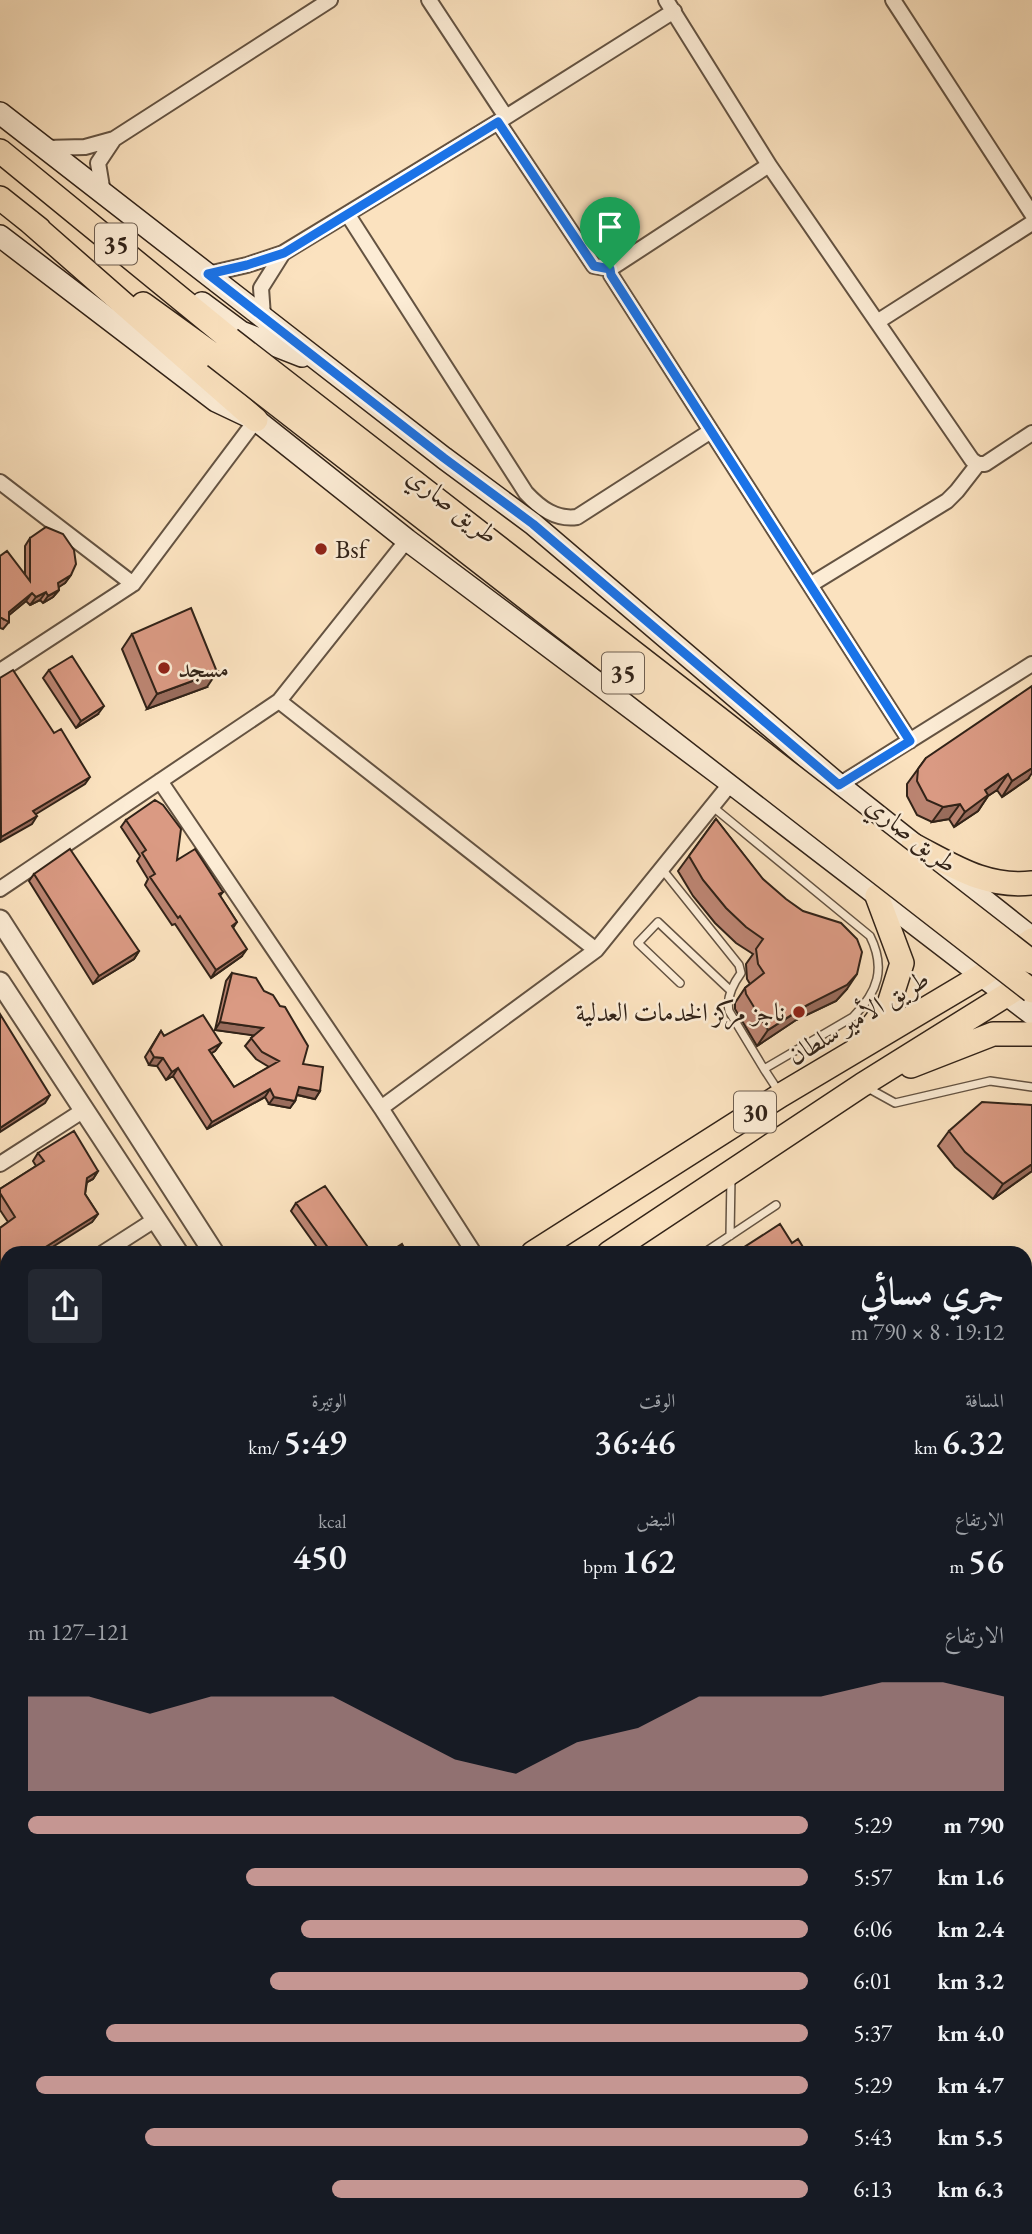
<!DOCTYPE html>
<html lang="ar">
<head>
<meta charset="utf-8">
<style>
	body { margin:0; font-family:"EB Garamond",Amiri,serif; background:#242831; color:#f1f3f6; direction:rtl; height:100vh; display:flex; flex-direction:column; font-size:26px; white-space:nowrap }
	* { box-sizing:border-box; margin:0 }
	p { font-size:23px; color:#9ea1a6 }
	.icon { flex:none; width:38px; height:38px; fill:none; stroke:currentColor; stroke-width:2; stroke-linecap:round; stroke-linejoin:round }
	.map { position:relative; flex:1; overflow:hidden; direction:ltr }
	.side { position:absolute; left:0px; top:1246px; width:1032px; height:989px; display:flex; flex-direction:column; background:#171b24; border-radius:21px 21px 0 0; box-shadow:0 7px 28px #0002; direction:rtl }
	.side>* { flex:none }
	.pin { position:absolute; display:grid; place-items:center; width:60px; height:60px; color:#fff; margin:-72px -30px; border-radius:50% 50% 50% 0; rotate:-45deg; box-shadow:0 0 7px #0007 }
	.pin .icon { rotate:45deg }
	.round { display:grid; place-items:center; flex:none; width:74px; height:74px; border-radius:7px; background:#242831 }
	.overview { display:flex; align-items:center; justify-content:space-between; height:119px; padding:0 28px }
	h1 { font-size:38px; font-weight:600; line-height:52px }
	.metrics { display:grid; grid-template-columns:repeat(3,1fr); gap:10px; height:119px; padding:7px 28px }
	.metrics div { display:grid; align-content:center }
	.metrics b { font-size:35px; font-weight:600 }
	.metrics small { font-size:19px; font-weight:400 }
	.metrics p { font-size:19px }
	.chart { height:196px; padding:14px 28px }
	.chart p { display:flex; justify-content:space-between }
	.chart svg { width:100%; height:126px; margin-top:7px; fill:#c59692; opacity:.7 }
	ul { padding:0 28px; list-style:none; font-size:23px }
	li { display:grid; grid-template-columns:112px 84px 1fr; align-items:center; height:52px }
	li i { height:18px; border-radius:9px; background:#c59692 }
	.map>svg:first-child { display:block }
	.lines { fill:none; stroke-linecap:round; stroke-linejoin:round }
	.service-casing { stroke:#645342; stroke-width:10 }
	.minor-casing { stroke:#645342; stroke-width:18 }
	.tertiary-casing { stroke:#645342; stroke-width:23 }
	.secondary-casing { stroke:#322318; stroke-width:24 }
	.primary-casing { stroke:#322318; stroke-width:26 }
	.service { stroke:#fcecd5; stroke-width:7 }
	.minor { stroke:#fcecd5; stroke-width:14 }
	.tertiary { stroke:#fcecd5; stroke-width:19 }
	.secondary { stroke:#fcecd5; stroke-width:21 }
	.primary { stroke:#fbe2bf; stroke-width:23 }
	.primary-bridge-casing { stroke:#322318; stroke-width:26; stroke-linecap:butt }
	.primary-bridge { stroke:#fbe2bf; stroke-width:23 }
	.wall { fill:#bb8471; stroke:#322318; stroke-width:2 }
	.shaded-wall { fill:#996c5c; stroke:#322318; stroke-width:2 }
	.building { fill:#da9a83; stroke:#322318; stroke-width:2 }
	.route-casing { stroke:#fff; stroke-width:14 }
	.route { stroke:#1a73e8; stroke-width:9 }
	.poi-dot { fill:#8f2418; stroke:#fcecd5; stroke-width:2.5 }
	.labels { text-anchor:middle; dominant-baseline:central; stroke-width:5; stroke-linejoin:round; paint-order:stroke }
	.shield { fill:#fcecd5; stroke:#6f5f51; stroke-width:2 }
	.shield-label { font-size:24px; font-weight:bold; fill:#322318 }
	.street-label { font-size:26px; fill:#322318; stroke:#fcecd5 }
	.poi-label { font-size:26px; fill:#322318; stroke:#fcecd5; text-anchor:start }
</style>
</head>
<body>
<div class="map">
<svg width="1032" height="2234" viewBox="0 0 1032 2234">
	<rect width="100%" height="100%" fill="#fbe2bf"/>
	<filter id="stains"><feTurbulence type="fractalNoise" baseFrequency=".00286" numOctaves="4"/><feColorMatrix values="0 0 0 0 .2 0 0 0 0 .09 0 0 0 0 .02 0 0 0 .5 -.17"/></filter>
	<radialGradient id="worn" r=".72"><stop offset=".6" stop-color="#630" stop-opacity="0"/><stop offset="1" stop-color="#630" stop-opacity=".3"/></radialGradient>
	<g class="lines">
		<g class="service-casing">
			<path id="service" d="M662 869 739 965 741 973C733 984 726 997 729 1011L764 1069 853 1017C878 992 886 968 870 936L713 807
				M680 983 638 943 658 922 731 991
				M764 1069 779 1092
				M866 1087 895 1103 990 1081 1032 1087
				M730 1236 731 1177
				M704 1253 776 1205"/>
		</g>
		<g class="minor-casing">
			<path id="minor" d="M429 0 506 117
				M666 0 769 165 972 460 978 464
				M893 0 1032 214
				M498 122 594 266 610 269 769 165
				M114 139 330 0
				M45 148 85 147 114 139 98 163 103 193
				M348 215 526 493C540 508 556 520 577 517L711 431
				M283 253 498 122 674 11
				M610 269 611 275 910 741
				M208 274 247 265 283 253 261 288 263 316
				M877 322 1032 223
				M0 482 133 584
				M810 585 947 501 957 491 978 464H985L1032 433
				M0 671 133 584 256 420
				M279 701 596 950
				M160 781 381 1108 474 1253
				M839 785 1032 664
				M0 889 279 701 407 540
				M381 1108 596 950 731 783
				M0 1164 84 1110
				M103 1253 156 1219
				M1026 1274 1032 1280
				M0 1320 7 1315
				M0 1449 7 1460
				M1026 1657 1032 1662
				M1026 1720 1032 1712
				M0 1941 7 1936
				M1026 2026 1032 2031
				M0 2114 7 2106
				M819 2228 827 2234"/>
		</g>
		<g class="tertiary-casing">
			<path id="tertiary" d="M0 920 214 1253
				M0 982 178 1253
				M0 2011 7 2005
				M0 2088 7 2093
				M251 2228 259 2234
				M300 2228 308 2234"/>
		</g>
		<g class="secondary-casing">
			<path id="secondary" d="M0 113 444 458 533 524 839 785 1032 938
				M0 236 216 401 256 420 407 540 731 783 1032 1014
				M202 303 241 332 302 356"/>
		</g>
		<g class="primary-casing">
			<path id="primary" d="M0 151 230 339
				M0 198 39 229
				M29 221 256 420
				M143 304 215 356
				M913 845C954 866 985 888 1032 883
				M859 1044 889 1004 902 963 877 896
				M911 1066 993 1034H1032
				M533 1253 781 1095 981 976 1032 940
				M609 1253 862 1085 1032 979
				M0 1600 7 1595
				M0 1653 7 1648"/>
		</g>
		<use href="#service" class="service"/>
		<use href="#minor" class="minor"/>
		<use href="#tertiary" class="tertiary"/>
		<use href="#secondary" class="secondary"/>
		<use href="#primary" class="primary"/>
		<g class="primary-bridge-casing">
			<path id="primary-bridge" d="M230 339 1032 962
				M215 356 1032 991"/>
		</g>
		<use href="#primary-bridge" class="primary-bridge"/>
	</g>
	<path class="wall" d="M30 538 71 575 65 583 58 587 59 590 53 597 43 603 40 600 30 605 26 601 9 615V622L3 629 0 628V556L25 574V546Z
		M132 634 207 687 147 709 122 649Z
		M49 670 98 714 76 728 43 678Z
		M926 758 1028 779 1002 797 997 790 988 796 978 811 954 827 949 819 932 822 917 815 907 796V784Z
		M716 819 847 989 836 1001 796 1020 757 1046 735 1009V1003L745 988 750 984 747 979 746 964 753 954 736 943 715 923 693 896 678 871Z
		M126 820 177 860 223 892 220 896 237 922 233 928 242 956 211 978 175 924 172 925 145 885 148 879 137 861 140 856 121 827Z
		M34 874 139 951 134 959 93 984 29 881Z
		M232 973 303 1064 320 1091 315 1099 297 1095 295 1101 290 1108 269 1104 265 1097 207 1129 173 1076 166 1080 157 1066 149 1065 145 1057 161 1031 164 1036 221 1043 215 1051 211 1053 234 1087 269 1067 256 1059 245 1046 254 1035 215 1030 226 981Z
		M949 1131 1032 1171 993 1199 955 1167 938 1146Z
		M38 1153 98 1171 93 1179 87 1182 85 1194 98 1214 92 1222 7 1253V1281L0 1286V1228L8 1222 0 1210V1189L36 1166 33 1161Z
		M296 1203 372 1253H321L291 1211Z
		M7 1347V1432L0 1422V1359L6 1355 4 1352Z"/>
	<path class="shaded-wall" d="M71 575 65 583 53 591 58 583Z
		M59 590 53 597 43 603 48 596Z
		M46 592 40 600 30 605 36 597Z
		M32 593 26 601 3 620 9 612Z
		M217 672 207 687 147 709 157 694Z
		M104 706 98 714 76 728 81 721Z
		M1032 768V773L1028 779 1002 797 1012 781Z
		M1008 774 997 790 988 796 978 811 954 827 965 812 985 790Z
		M90 777 85 784 28 819 33 811Z
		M960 804 949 819 932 822 943 807Z
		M37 816 32 824 0 842 1 837Z
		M247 949 242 956 211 978 216 970Z
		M139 951 134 959 93 984 99 976Z
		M857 974 847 989 836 1001 796 1020 757 1046 768 1030Z
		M220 1022 263 1028 258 1036 215 1030Z
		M221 1043 215 1051 204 1058 209 1050Z
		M154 1057 163 1058 157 1066 149 1065Z
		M178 1068 173 1076 166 1080 172 1072Z
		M299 1087 320 1091 315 1099 294 1094Z
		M270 1089 265 1097 207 1129 212 1122Z
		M50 1095 45 1103 0 1132V1128Z
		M274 1097 295 1101 290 1108 269 1104Z
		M1032 1164V1171L993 1199 1003 1184Z
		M98 1171 93 1179 82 1185 87 1178Z
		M98 1214 92 1222 43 1253H36Z
		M7 1277V1281L0 1286V1282Z
		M7 1832V1836L0 1840V1836Z"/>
	<path class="building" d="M46 527 63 534 74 550 76 564 71 575 58 583 59 590 48 596 46 592 36 597 32 593 9 612V622L0 617V556L7 551 30 581V538Z
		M191 608 217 672 157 694 132 634Z
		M72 656 104 706 81 721 49 670Z
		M13 670 54 733 61 729 90 777 33 811 37 816 1 837 0 678Z
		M1032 686V768L1012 781 1008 774 985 790 988 795 965 812 960 804 943 807 927 800 917 781 918 769 926 758Z
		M155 800 163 805 181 829 177 860 195 849 223 892 219 894 237 922 232 926 247 949 216 970 180 916 178 918 150 877 155 874 142 853 146 850 126 820Z
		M716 819 763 879 786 899 803 911 841 923 857 939 862 952 857 974 847 985 807 1005 768 1030 746 994 745 988 764 973 758 964 756 949 763 939 746 927 726 908 703 880 689 856Z
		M70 849 139 951 99 976 34 874Z
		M232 973 256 978 264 991 273 995 280 1006 285 1007 308 1046 303 1064 323 1067 320 1091 299 1087 295 1101 274 1097 270 1089 212 1122 178 1068 172 1072 163 1058 154 1057 150 1050 161 1031 164 1036 203 1015 221 1043 209 1050 234 1087 279 1061 262 1052 251 1038 263 1028 220 1022Z
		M0 1014 50 1095 0 1128Z
		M982 1102 1032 1105V1164L1003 1184 965 1152 949 1131Z
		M74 1131 98 1171 87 1178 85 1194 98 1214 36 1253H7V1277L0 1282V1228L15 1217 0 1193V1189L44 1161 38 1153Z
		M325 1186 372 1253H328L326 1251 329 1249 296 1203Z
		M780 1224 792 1243 798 1239 806 1252 735 1253Z
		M402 1244 407 1253H388Z
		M7 1355V1401L0 1390V1359Z
		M0 1755 7 1766V1832L0 1836Z"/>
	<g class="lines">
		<g class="route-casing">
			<path id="route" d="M498 122 594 266 610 269 611 275 910 741 839 785 533 524 444 458 208 274 247 265 284 253Z"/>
		</g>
		<use href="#route" class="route"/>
	</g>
	<g class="poi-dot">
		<circle cx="321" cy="549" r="7"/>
		<circle cx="164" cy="668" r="7"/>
		<circle cx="799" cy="1012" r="7"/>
	</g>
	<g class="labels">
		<g class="shield">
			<rect x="95" y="223.5" width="42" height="41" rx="5"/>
			<rect x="602" y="652.5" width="42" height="41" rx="5"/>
			<rect x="734" y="1091.5" width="42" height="41" rx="5"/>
		</g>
		<g class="shield-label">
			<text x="116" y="244">35</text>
			<text x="623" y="673">35</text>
			<text x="755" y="1112">30</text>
		</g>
		<g class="street-label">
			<text transform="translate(453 505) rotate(38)">طريق صاري</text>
			<text transform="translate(912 834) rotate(38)">طريق صاري</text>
			<text transform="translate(858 1017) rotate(-31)">طريق الأمير سلطان</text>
		</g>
		<g class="poi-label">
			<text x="335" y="549">Bsf</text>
			<text x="178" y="668">مسجد</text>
			<text x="785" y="1012" text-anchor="end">ناجز مركز الخدمات العدلية</text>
		</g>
	</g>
	<rect width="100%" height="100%" filter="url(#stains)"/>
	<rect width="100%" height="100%" fill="url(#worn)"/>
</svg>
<div class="pin" style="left:610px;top:269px;background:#1e9e55"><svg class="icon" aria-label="arrive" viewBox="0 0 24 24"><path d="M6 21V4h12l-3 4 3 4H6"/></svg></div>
<section class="side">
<div class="overview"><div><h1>جري مسائي</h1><p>19:12 · 8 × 790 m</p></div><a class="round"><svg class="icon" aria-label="share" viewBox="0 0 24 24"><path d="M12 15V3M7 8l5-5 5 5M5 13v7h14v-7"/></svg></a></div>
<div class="metrics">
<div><p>المسافة</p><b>6.32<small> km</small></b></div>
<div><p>الوقت</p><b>36:46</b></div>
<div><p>الوتيرة</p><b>5:49<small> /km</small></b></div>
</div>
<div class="metrics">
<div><p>الارتفاع</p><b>56<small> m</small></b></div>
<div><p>النبض</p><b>162<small> bpm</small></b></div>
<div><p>kcal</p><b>450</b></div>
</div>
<div class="chart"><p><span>الارتفاع</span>121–127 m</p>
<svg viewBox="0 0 160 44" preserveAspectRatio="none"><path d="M0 44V11L10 11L20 17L30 11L40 11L50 11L60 22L70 33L80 38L90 27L100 22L110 11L120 11L130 11L140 6L150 6L160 11V44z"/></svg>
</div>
<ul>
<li><b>790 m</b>5:29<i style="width:100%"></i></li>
<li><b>1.6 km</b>5:57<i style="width:72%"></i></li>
<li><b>2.4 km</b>6:06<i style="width:65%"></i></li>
<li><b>3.2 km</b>6:01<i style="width:69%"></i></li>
<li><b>4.0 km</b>5:37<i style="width:90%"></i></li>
<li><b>4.7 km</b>5:29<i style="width:99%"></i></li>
<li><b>5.5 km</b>5:43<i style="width:85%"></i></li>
<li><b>6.3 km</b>6:13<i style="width:61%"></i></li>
</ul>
</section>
</div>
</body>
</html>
